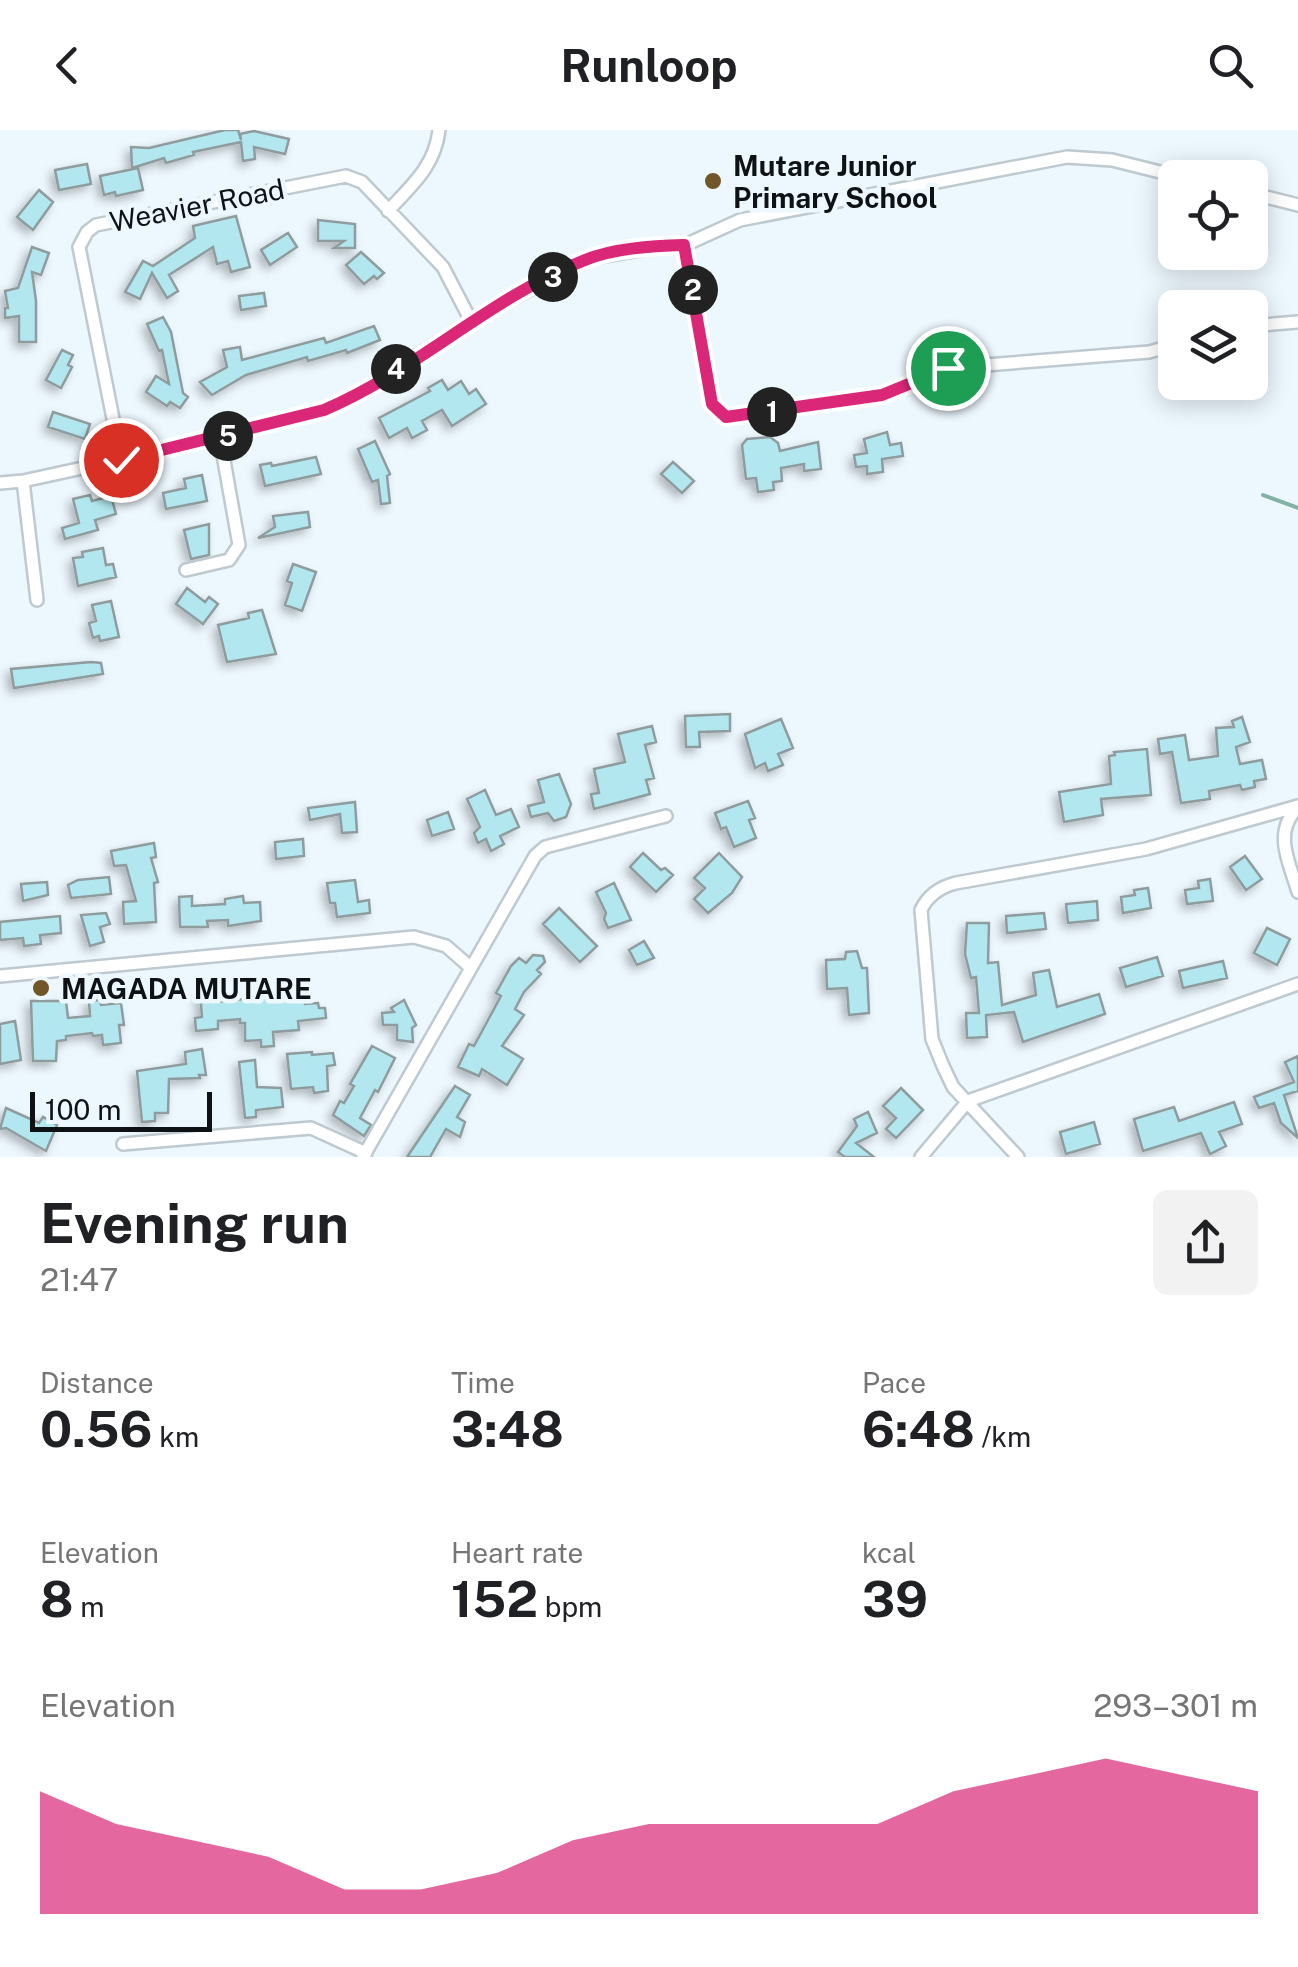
<!DOCTYPE html>
<html lang="en">
<head>
<meta charset="utf-8">
<style>
	body { margin:0; font-family:"Public Sans",sans-serif; background:#f2f2f2; color:#202124; height:100vh; display:flex; flex-direction:column; font-size:38px; white-space:nowrap }
	* { box-sizing:border-box; margin:0 }
	p { font-size:32px; color:#757577 }
	.icon { flex:none; width:55px; height:55px; fill:none; stroke:currentColor; stroke-width:2; stroke-linecap:round; stroke-linejoin:round }
	.map { position:relative; height:1027px; overflow:hidden }
	.panel { display:flex; flex-direction:column; background:#fff; flex:1 }
	.panel>* { flex:none }
	.tools { position:absolute; left:1158px; top:30px; display:grid; gap:20px }
	.tools a { display:grid; place-items:center; width:110px; height:110px; border-radius:15px; background:#fff; box-shadow:0 5px 25px #0003; font-size:50px }
	.scale { position:absolute; left:30px; bottom:25px; width:182px; box-sizing:border-box; padding-left:10px; border:5px solid #0e1214; border-top:0; font-size:28px; line-height:35px; white-space:nowrap; color:#0e1214; -webkit-text-stroke:8px #edf7fe; paint-order:stroke }
	.pin { position:absolute; display:grid; place-items:center; width:85px; height:85px; color:#fff; margin:-42px; border:5px solid #fff; border-radius:50%; box-shadow:0 2px 10px #0007 }
	.km { position:absolute; width:50px; height:50px; margin:-25px; border-radius:50%; background:#222; color:#fff; font-size:28px; line-height:50px; text-align:center }
	.round { display:grid; place-items:center; flex:none; width:105px; height:105px; border-radius:15px; background:#f2f2f2 }
	.summary { display:flex; align-items:center; justify-content:space-between; height:170px; padding:0 40px }
	h1 { font-size:55px; font-weight:700; line-height:75px }
	.metrics { display:grid; grid-template-columns:repeat(3,1fr); gap:15px; height:170px; padding:10px 40px }
	.metrics div { display:grid; align-content:center }
	.metrics b { font-size:50px; font-weight:700 }
	.metrics small { font-size:28px; font-weight:400 }
	.metrics p { font-size:28px }
	.chart { height:280px; padding:20px 40px }
	.chart p { display:flex; justify-content:space-between }
	.chart svg { width:100%; height:180px; margin-top:10px; fill:#db2777; opacity:.7 }
	header { display:flex; justify-content:space-between; align-items:center; height:130px; padding:0 40px; background:#fff; font-size:45px; font-weight:700 }
	.map>svg:first-child { display:block }
	.lines { fill:none; stroke-linecap:round; stroke-linejoin:round }
	.stream { stroke:#83b2a5; stroke-width:4 }
	.building { fill:#b3e7ef; stroke:#8f9c9e; stroke-width:2.5; filter:url(#shadow) }
	.minor-casing { stroke:#bfc9d0; stroke-width:16 }
	.minor { stroke:#fff; stroke-width:11 }
	.route-casing { stroke:#fff; stroke-width:20 }
	.route { stroke:#db2777; stroke-width:12 }
	.poi-dot { fill:#705628; stroke:#edf7fe; stroke-width:4 }
	.labels { text-anchor:middle; dominant-baseline:central; stroke-width:9; stroke-linejoin:round; paint-order:stroke }
	.poi-label { font-size:28px; font-weight:bold; fill:#0e1214; stroke:#edf7fe; text-anchor:start }
	.street-label { font-size:28px; fill:#0e1214; stroke:#edf7fe }
</style>
</head>
<body>
<header><svg class="icon" aria-label="back" viewBox="0 0 24 24"><path d="M15 5l-7 7 7 7"/></svg>Runloop<svg class="icon" aria-label="search" viewBox="0 0 24 24"><circle cx="10" cy="10" r="6"/><path d="M15 15l6 6"/></svg></header>
<div class="map">
<svg width="1298" height="1027" viewBox="0 0 1298 1027">
	<defs>
		<filter id="shadow"><feDropShadow dx="-4.5" dy="4.5" stdDeviation="5" flood-color="#0004"/></filter>
	</defs>
	<rect width="100%" height="100%" fill="#edf7fe"/>
	<g class="lines">
		<path class="stream" d="M1263 365 1298 378"/>
	</g>
	<path class="building" d="M225 0H238L241 10 240 4 254 1 289 9 285 24 254 17 255 29 243 31 241 12 193 22 194 25 166 33 164 28 132 38 131 17 149 18Z
		M87 34 91 54 59 60 55 40Z
		M138 38 143 60 116 66 115 62 104 65 100 46Z
		M39 60 53 72 33 100 17 87Z
		M236 86 250 137 231 142 228 131 217 134 213 117 169 145 178 161 167 168 152 143 140 169 125 162 143 131 153 136 195 108 193 96Z
		M318 90 355 94V118H334L344 111H318Z
		M288 103 297 117 270 135 261 120Z
		M32 117 49 123 41 145 32 142 36 171V212H19V186L5 188V178H8L5 161 18 158Z
		M361 122 384 143 377 149 374 146 364 154 346 135Z
		M264 163 266 176 241 180 239 166Z
		M163 187 171 202 183 263 188 267 180 278 170 272 167 276 146 262 156 246 169 254 162 220 159 221 147 194Z
		M374 196 380 210 347 223 346 220 308 231 307 227 246 245 212 265 200 252 227 237 223 220 240 217 242 230 324 208 326 213Z
		M62 220 73 225 68 235 72 237 61 258 46 250Z
		M442 250 448 260 461 251 469 264 476 259 486 274 452 296 442 280 422 291 427 300 412 308 407 298 389 308 379 288 430 261 428 258Z
		M53 282 90 294 85 309 48 297Z
		M887 302 890 315 901 313 903 326 882 329 883 342 867 344V336L856 337 854 325 867 323 864 309Z
		M770 307 778 313 780 321 818 312 821 339 804 341V334L781 338 782 351 773 352 774 360 758 362 756 348 746 349 742 315 747 309Z
		M375 311 390 344 387 346 390 373 381 374 378 350 372 352 358 319Z
		M316 327 321 344 265 356 260 335 271 333 272 336Z
		M673 332 694 351 682 363 661 344Z
		M202 345 207 371 166 379 163 363 186 358 184 349Z
		M90 365 92 371 111 366 116 384 95 390 98 400 65 409 62 398 79 393 73 369Z
		M308 382 310 397 258 408 275 397 273 386Z
		M209 394V425L191 429 184 400Z
		M103 418 106 435 113 434 116 447 78 456 73 428 83 427 82 422Z
		M293 434 316 442 302 481 285 475 292 453 287 451Z
		M187 458 205 472 209 467 218 474 203 494 176 474Z
		M111 471 119 507 100 511 99 506 93 508 89 493 96 491 92 475Z
		M262 480 276 524 227 532 218 495 249 488 248 483Z
		M91 532 101 533 103 544 14 558 11 539Z
		M730 584V601L699 602 700 617H686L685 586Z
		M1242 587 1250 612 1236 617 1240 634 1262 630 1266 649 1254 651 1255 657 1242 660 1240 655 1209 661 1210 669 1181 673 1172 622 1160 624 1158 609 1185 605 1189 630 1218 626 1216 598 1234 597 1232 591Z
		M781 589 793 618 778 624 783 635 768 641 765 633 755 638 745 604Z
		M652 596 656 612 645 615 654 648 646 650 650 664 594 679 591 664 599 663 594 639 625 632 618 604Z
		M1147 619 1151 665 1101 669 1103 685 1064 692 1059 662 1111 654 1109 626 1115 625 1114 622Z
		M559 644 571 674 566 687 554 691 548 683 531 687 528 676 544 672 538 650Z
		M485 660 496 685 511 679 519 697 500 706 504 714 491 721 486 709 478 713 474 703 480 697 467 669Z
		M748 671 755 688 749 690 756 708 734 717 726 697 721 699 715 683Z
		M355 672 357 702 342 703 340 684 310 690 308 678Z
		M448 682 454 699 432 706 427 690Z
		M303 709 304 726 276 729 275 712Z
		M154 713 156 727 151 728 158 752 154 753 156 792 124 794 123 772 136 771 126 735 114 736 111 721Z
		M643 723 661 740 665 738 673 745 656 762 630 737Z
		M719 723 742 747 732 763 708 783 694 769 705 758 694 748Z
		M1245 726 1262 749 1246 760 1230 737Z
		M109 747 111 764 71 768 68 755 78 750Z
		M1210 749 1213 771 1187 774 1185 760 1199 758 1198 751Z
		M355 750 358 772 369 770 370 783 337 787 335 773H330L327 753Z
		M47 752 48 765 23 771 21 754Z
		M614 753 631 790 608 798 604 789 606 783 596 762Z
		M1148 758 1151 778 1123 783 1121 767 1135 765 1134 760Z
		M192 766V776L225 774V769L243 766 244 773 260 772 261 791 228 796V790L207 791 208 797H180L179 767Z
		M1097 771 1098 790 1068 793 1066 774Z
		M559 778 597 816 580 832 543 794Z
		M106 783 110 794 100 797 104 812 90 816 81 785Z
		M1044 783 1046 799 1007 803 1006 786Z
		M60 786 61 803 40 805 41 814 24 816 23 808 0 810V792Z
		M967 793H989L988 833 998 832 1002 875 1036 865 1033 843 1049 840 1057 877 1099 864 1105 884 1023 912 1014 882 986 885 987 907 967 908 966 883H979L976 847 971 848 965 824Z
		M1267 798 1290 809 1277 835 1254 823Z
		M644 811 654 828 637 835 629 820Z
		M857 821 862 838H867L869 883 849 885 847 858 827 859 826 830 845 829 846 822Z
		M533 825 543 826 545 832 537 840 541 844 524 862 515 879 524 885 502 916 523 929 507 955 482 939 479 946 458 937 469 914 474 916 501 866 496 863 511 836 519 828 526 833Z
		M1157 827 1163 846 1126 857 1120 838Z
		M1223 831 1227 848 1183 858 1179 841Z
		M272 854 273 861 304 858 305 874 318 873 319 878H325L326 888 298 891 299 900 273 902 274 916 261 917V910L245 911V893H240V889L218 891V899L196 901 195 888 202 887 200 862 215 861 216 872 255 868 254 855Z
		M100 870 101 875 121 873 124 895H119L121 913 103 915 102 905 93 906 92 903 66 906V910L57 911 56 931H33L31 871H66L68 888 90 886 89 871Z
		M404 870 416 895 412 898 413 912 397 910V895H383L382 883 394 882 391 878Z
		M15 891 21 930 0 934V894Z
		M372 916 395 928 378 962 375 960 360 988 371 995 364 1006 333 985 340 971 344 973 354 956 350 954Z
		M202 919 206 945H199L200 948 169 949 168 983H155V991L142 992 137 941 186 934 185 922Z
		M312 922V925L333 923 335 935 327 936 328 961 314 963 313 957 291 959 287 924Z
		M1298 926V961L1284 965 1298 1008 1281 993 1274 973 1259 978 1254 967 1294 952 1285 932Z
		M255 930 257 957 281 958 283 977 256 980V987L245 988 239 932Z
		M455 956 470 965 457 987 465 992 460 1007 446 999 430 1027H407Z
		M901 958 923 980 896 1008 886 999 896 988 883 976Z
		M1234 972 1242 994 1219 1002 1226 1016 1210 1024 1201 1003 1143 1021 1134 989 1174 977 1179 991Z
		M6 978 39 993 43 987 57 995 46 1021 6 998 0 999Z
		M868 982 877 1003 856 1013 874 1027H845L838 1022 857 996 854 989Z
		M1094 992 1100 1014 1066 1024 1060 1002Z"/>
	<g class="lines">
		<g class="minor-casing">
			<path id="minor" d="M1250 63 1298 75
				M388 81C412 55 435 36 439 0
				M685 115 712 274 726 287 883 265 948 238 1149 222 1175 215
				M1250 196 1298 192
				M121 329 79 117 87 102 96 95 346 46 362 52 443 137 471 191
				M23 351 37 470
				M0 353 23 351 220 308 323 280 351 268 471 191 587 129 656 117 685 115 740 90 1067 27 1112 30 1184 48
				M186 440 229 430 239 415 220 308
				M1297 678C1273 704 1289 731 1298 762
				M0 846 414 807 446 816 470 837
				M123 1014 311 998 366 1023
				M363 1027 535 726 545 717 666 686
				M921 1027 968 971 1298 854
				M1018 1027 953 957 943 936 932 909 921 780C928 765 940 757 956 753L1146 719 1298 676"/>
		</g>
		<use href="#minor" class="minor"/>
	</g>
	<g class="lines">
		<g class="route-casing">
			<path id="route" d="M121 330 324 280C416 241 491 167 585 130 614 118 653 116 684 115L712 274 726 287 882 265 948 238"/>
		</g>
		<use href="#route" class="route"/>
	</g>
	<g class="poi-dot">
		<circle cx="713" cy="51" r="10"/>
		<circle cx="41" cy="858" r="10"/>
	</g>
	<g class="labels">
		<g class="poi-label">
			<text x="733" y="35">Mutare Junior<tspan x="733" dy="32">Primary School</tspan></text>
			<text x="61" y="858">MAGADA MUTARE</text>
		</g>
		<g class="street-label">
			<text transform="translate(197 75) rotate(-11)">Weavier Road</text>
		</g>
	</g>
</svg>
<div class="tools">
<a><svg class="icon" aria-label="locate" viewBox="0 0 24 24"><circle cx="12" cy="12" r="6"/><path d="M12 2v4M12 18v4M2 12h4M18 12h4"/></svg></a>
<a><svg class="icon" aria-label="layers" viewBox="0 0 24 24"><path d="M12 4l9 5-9 5-9-5zM3 14l9 5 9-5"/></svg></a>
</div>
<div class="scale">100 m</div>
<div class="pin" style="left:948px;top:238px;background:#1e9e55"><svg class="icon" aria-label="arrive" viewBox="0 0 24 24"><path d="M6 21V4h12l-3 4 3 4H6"/></svg></div>
<div class="pin" style="left:121px;top:330px;background:#d93025"><svg class="icon" aria-label="check" viewBox="0 0 24 24"><path d="M5 12l5 5 9-10"/></svg></div>
<b class="km" style="left:772px;top:282px">1</b>
<b class="km" style="left:693px;top:160px">2</b>
<b class="km" style="left:553px;top:147px">3</b>
<b class="km" style="left:396px;top:239px">4</b>
<b class="km" style="left:228px;top:306px">5</b>
</div>
<section class="panel">
<div class="summary"><div><h1>Evening run</h1><p>21:47</p></div><a class="round"><svg class="icon" aria-label="share" viewBox="0 0 24 24"><path d="M12 15V3M7 8l5-5 5 5M5 13v7h14v-7"/></svg></a></div>
<div class="metrics">
<div><p>Distance</p><b>0.56<small> km</small></b></div>
<div><p>Time</p><b>3:48</b></div>
<div><p>Pace</p><b>6:48<small> /km</small></b></div>
</div>
<div class="metrics">
<div><p>Elevation</p><b>8<small> m</small></b></div>
<div><p>Heart rate</p><b>152<small> bpm</small></b></div>
<div><p>kcal</p><b>39</b></div>
</div>
<div class="chart"><p><span>Elevation</span>293–301 m</p>
<svg viewBox="0 0 160 44" preserveAspectRatio="none"><path d="M0 44V14L10 22L20 26L30 30L40 38L50 38L60 34L70 26L80 22L90 22L100 22L110 22L120 14L130 10L140 6L150 10L160 14V44z"/></svg>
</div>
</section>
</body>
</html>
